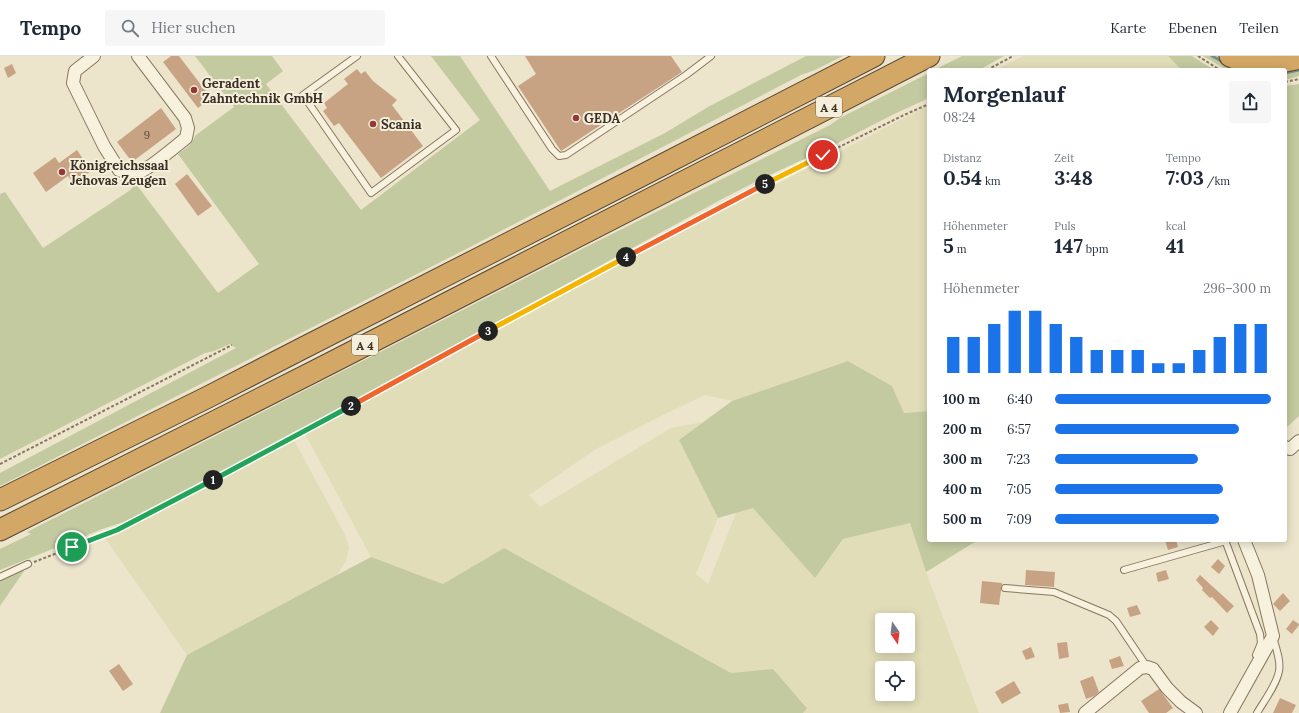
<!DOCTYPE html>
<html lang="de">
<head>
<meta charset="utf-8">
<style>
	body { margin:0; font-family:Lora,serif; background:#f6f6f7; color:#1f2937; height:100vh; display:flex; flex-direction:column; font-size:15px; white-space:nowrap }
	* { box-sizing:border-box; margin:0 }
	p { font-size:13px; color:#747a83 }
	.icon { flex:none; width:22px; height:22px; fill:none; stroke:currentColor; stroke-width:2; stroke-linecap:round; stroke-linejoin:round }
	.map { position:relative; flex:1; overflow:hidden }
	.side { position:absolute; left:927px; top:12px; width:360px; height:474px; display:flex; flex-direction:column; background:#fff; border-radius:4px; box-shadow:0 2px 10px #0003 }
	.side>* { flex:none }
	.needle { width:26px; rotate:166deg }
	.buttons { position:absolute; left:875px; top:557px; display:grid; gap:8px }
	.buttons a { display:grid; place-items:center; width:40px; height:40px; border-radius:4px; background:#fff; box-shadow:0 2px 10px #0003; font-size:20px }
	.pin { position:absolute; display:grid; place-items:center; width:34px; height:34px; color:#fff; margin:-17px; border:2px solid #fff; border-radius:50%; box-shadow:0 1px 4px #0007 }
	.km { position:absolute; width:20px; height:20px; margin:-10px; border-radius:50%; background:#222; color:#fff; font-size:11px; line-height:20px; text-align:center }
	.round { display:grid; place-items:center; flex:none; width:42px; height:42px; border-radius:4px; background:#f6f6f7 }
	.summary { display:flex; align-items:center; justify-content:space-between; height:68px; padding:0 16px }
	h1 { font-size:22px; font-weight:700; line-height:30px }
	.stats { display:grid; grid-template-columns:repeat(3,1fr); gap:6px; height:68px; padding:4px 16px }
	.stats div { display:grid; align-content:center }
	.stats b { font-size:20px; font-weight:700 }
	.stats small { font-size:11px; font-weight:400 }
	.stats p { font-size:11px }
	.chart { height:112px; padding:8px 16px }
	.chart p { display:flex; justify-content:space-between }
	.chart svg { width:100%; height:72px; margin-top:4px; stroke:#1a73e8; stroke-width:6 }
	ul { padding:0 16px; list-style:none; font-size:13px }
	li { display:grid; grid-template-columns:64px 48px 1fr; align-items:center; height:30px }
	li i { height:10px; border-radius:5px; background:#1a73e8 }
	header { display:flex; align-items:center; gap:24px; box-sizing:border-box; height:56px; padding:0 20px; background:#fff; border-bottom:1px solid #e0e1e3 }
	header strong { font-size:19px }
	nav { display:flex; gap:22px; margin-inline-start:auto; font-size:14px }
	.search { width:280px; height:36px; background:#f6f6f7; display:flex; align-items:center; gap:10px; box-sizing:border-box; padding:0 14px; border-radius:4px; color:#747a83; font-size:15px }
	.map>svg:first-child { display:block }
	.farmland { fill:#e1ddb9; fill-rule:evenodd }
	.green { fill:#c3caa0 }
	.lines { fill:none; stroke-linecap:round; stroke-linejoin:round }
	.stream { stroke:#728f89; stroke-width:3 }
	.building { fill:#c7a384 }
	.service-casing { stroke:#887760; stroke-width:8 }
	.minor-casing { stroke:#887760; stroke-width:14 }
	.motorway-casing { stroke:#574634; stroke-width:23 }
	.path { stroke:#887760; stroke-width:2; stroke-dasharray:3 2; stroke-linecap:butt }
	.service { stroke:#f7f1de; stroke-width:6 }
	.minor { stroke:#f7f1de; stroke-width:12 }
	.motorway { stroke:#d3a765; stroke-width:21 }
	.split-1-casing { stroke:#fff; stroke-width:8 }
	.split-2-casing { stroke:#fff; stroke-width:8 }
	.split-3-casing { stroke:#fff; stroke-width:8 }
	.split-4-casing { stroke:#fff; stroke-width:8 }
	.split-5-casing { stroke:#fff; stroke-width:8 }
	.split-6-casing { stroke:#fff; stroke-width:8 }
	.split-1 { stroke:#22a559; stroke-width:5 }
	.split-2 { stroke:#22a559; stroke-width:5 }
	.split-3 { stroke:#f0652b; stroke-width:5 }
	.split-4 { stroke:#f5b400; stroke-width:5 }
	.split-5 { stroke:#f0652b; stroke-width:5 }
	.split-6 { stroke:#f5b400; stroke-width:5 }
	.poi-dot { fill:#933835; stroke:#f4eedb; stroke-width:1.5 }
	.labels { text-anchor:middle; dominant-baseline:central; stroke-width:4; stroke-linejoin:round; paint-order:stroke }
	.number-label { font-size:11px; fill:#5d4c3b }
	.shield { fill:#f4eedb; stroke:#72685a; stroke-width:1 }
	.shield-label { font-size:12px; font-weight:bold; fill:#3a2f23 }
	.poi-label { font-size:13px; font-weight:bold; fill:#3a2f23; stroke:#f4eedb; text-anchor:start }
</style>
</head>
<body>
<header>
<strong>Tempo</strong>
<div class="search"><svg class="icon" aria-label="search" viewBox="0 0 24 24"><circle cx="10" cy="10" r="6"/><path d="M15 15l6 6"/></svg>Hier suchen</div>
<nav><a>Karte</a><a>Ebenen</a><a>Teilen</a></nav>
</header>
<div class="map">
<svg width="1299" height="657" viewBox="0 0 1299 657">
	<rect width="100%" height="100%" fill="#ece4cb"/>
	<path class="farmland" d="M1023 0H1168L1182 14H996Z
		M929 49V355L904 357 892 330 848 305 732 345 705 339 673 354 596 393 529 439 540 451 671 372 703 366 679 384 718 462 696 518 708 528 736 457 753 452 815 521 843 483 910 467 926 516 979 657H803L807 651 773 613 731 617 504 492 443 528 371 501 304 376 616 207 755 134 758 138ZM882 564H908V590H882ZM882 612H908V638H882Z
		M293 382 344 477 349 491 346 505 337 519 187 599 105 482Z"/>
	<path class="green" d="M195 0H272L283 15 266 28 361 154 480 64 431 0H460L550 135 665 77 708 51 806 0H843L815 14 801 19 472 190 0 430V417L236 292 230 288 214 295 205 297 0 403V138L5 136 43 192 129 135 136 128 218 237 259 208 178 98 189 90 196 79 234 51Z
		M962 0H1004L979 14H934Z
		M1168 0H1192L1214 14H1182Z
		M1203 0H1220L1299 10V20L1285 24V14H1227Z
		M929 17V42L892 59 830 91 759 124 722 143 349 347 127 465 105 472 0 514V493L31 478 27 476 586 191 830 69 840 62Z
		M1299 28V360L1285 373V30Z
		M848 305 892 330 904 357 929 355V484H978L926 516 910 467 843 483 815 522 753 452 718 462 679 384 732 345Z
		M504 492 731 617 773 613 807 652 803 657H160L187 599 371 501 443 528Z
		M15 514 24 515 0 550V523Z"/>
	<g class="lines">
		<path class="stream" d="M1212 0 1225 7
			M1285 17 1299 14"/>
	</g>
	<path class="building" d="M171 0H179L211 42 198 52 163 6Z
		M525 0H671L682 16 561 95 518 30 536 18Z
		M12 8 16 17 8 22 4 12Z
		M357 13 361 18 365 15 373 25 397 44 392 49 423 90 381 122 339 67 334 70 323 55 327 52 324 47 348 28 344 23Z
		M161 52 176 73 132 106 117 86Z
		M77 94 91 115 73 127 68 120 46 136 33 117 55 101 59 107Z
		M187 118 212 150 198 160 175 128Z
		M1165 484H1176L1178 491 1168 494Z
		M1218 503 1225 510 1219 518 1211 511Z
		M1026 514 1055 516 1054 531 1025 529Z
		M1166 514 1169 523 1158 526 1156 517Z
		M1200 519 1234 550 1227 557 1212 541 1210 542 1202 534 1203 532 1196 524Z
		M982 525 1002 527 999 549 980 547Z
		M1283 537 1290 545 1280 555 1273 548Z
		M1137 549 1141 558 1130 561 1127 552Z
		M1211 564 1219 572 1213 580 1204 571Z
		M1293 564 1299 568V569L1292 578 1286 573Z
		M1067 586 1069 601 1059 603 1057 587Z
		M1031 591 1035 601 1026 604 1022 595Z
		M1120 600 1124 610 1112 613 1109 604Z
		M119 608 133 628 123 635 109 615Z
		M1093 620 1099 636 1094 640 1086 643 1080 625Z
		M1014 625 1021 637 1002 648 995 636Z
		M1159 633 1173 652 1166 657H1149L1141 645Z
		M1280 642 1296 649 1292 657H1273Z
		M1068 647 1070 656 1060 657 1058 649Z"/>
	<g class="lines">
		<g class="service-casing">
			<path id="service" d="M357 0 303 39 371 137 456 74 398 0
				M491 0 552 93 559 100 566 99 686 19 711 0
				M1225 484 1260 578 1261 587 1256 599
				M1124 514 1226 485
				M0 521 28 508
				M1005 532 1054 536 1109 559 1116 565 1147 611
				M1257 657C1264 645 1277 628 1279 615 1281 605 1276 592 1273 581"/>
		</g>
		<g class="minor-casing">
			<path id="minor" d="M94 0 75 15 73 27 104 90 119 114C125 116 132 119 138 117 148 114 176 90 186 82L188 72 185 62 138 0
				M1285 391 1290 393 1299 385
				M1085 657 1140 612 1147 611 1153 613 1167 632 1181 646 1196 657
				M1230 657 1273 580 1258 519 1244 484"/>
		</g>
		<g class="motorway-casing">
			<path id="motorway" d="M1230 0C1249 10 1279 8 1299 2
				M0 444 208 341 303 292 633 124 874 0
				M0 474 315 315 929 0"/>
		</g>
		<path class="path" d="M1198 0 1220 14
			M987 14 1013 0
			M1285 26 1299 23
			M0 408 232 289
			M34 506 117 474 293 382 544 245 776 122 904 59 929 48"/>
		<use href="#service" class="service"/>
		<use href="#minor" class="minor"/>
		<use href="#motorway" class="motorway"/>
	</g>
	<g class="lines">
		<g class="split-1-casing">
			<path id="split-1" d="M72 491 117 474 213 424"/>
		</g>
		<g class="split-2-casing">
			<path id="split-2" d="M213 424 351 350"/>
		</g>
		<g class="split-3-casing">
			<path id="split-3" d="M351 350 488 275"/>
		</g>
		<g class="split-4-casing">
			<path id="split-4" d="M488 275 626 201"/>
		</g>
		<g class="split-5-casing">
			<path id="split-5" d="M626 201 765 128"/>
		</g>
		<g class="split-6-casing">
			<path id="split-6" d="M765 128 823 99"/>
		</g>
		<use href="#split-1" class="split-1"/>
		<use href="#split-2" class="split-2"/>
		<use href="#split-3" class="split-3"/>
		<use href="#split-4" class="split-4"/>
		<use href="#split-5" class="split-5"/>
		<use href="#split-6" class="split-6"/>
	</g>
	<g class="poi-dot">
		<circle cx="194" cy="34" r="4"/>
		<circle cx="576" cy="62" r="4"/>
		<circle cx="373" cy="68" r="4"/>
		<circle cx="62" cy="116" r="4"/>
	</g>
	<g class="labels">
		<g class="number-label">
			<text x="147" y="79">9</text>
		</g>
		<g class="shield">
			<rect x="816" y="41" width="26" height="20" rx="3"/>
			<rect x="352" y="279" width="26" height="20" rx="3"/>
		</g>
		<g class="shield-label">
			<text x="829" y="51">A 4</text>
			<text x="365" y="289">A 4</text>
		</g>
		<g class="poi-label">
			<text x="202" y="27">Geradent<tspan x="202" dy="15">Zahntechnik GmbH</tspan></text>
			<text x="584" y="62">GEDA</text>
			<text x="381" y="68">Scania</text>
			<text x="70" y="109">Königreichssaal<tspan x="70" dy="15">Jehovas Zeugen</tspan></text>
		</g>
	</g>
</svg>
<div class="buttons">
<a><svg class="needle" viewBox="-14 -14 28 28"><path d="M0-13l5 13h-10z" fill="#e53935"/><path d="M0 13l5-13h-10z" fill="#747a83"/></svg></a>
<a><svg class="icon" aria-label="locate" viewBox="0 0 24 24"><circle cx="12" cy="12" r="6"/><path d="M12 2v4M12 18v4M2 12h4M18 12h4"/></svg></a>
</div>
<div class="pin" style="left:72px;top:491px;background:#1e9e55"><svg class="icon" aria-label="arrive" viewBox="0 0 24 24"><path d="M6 21V4h12l-3 4 3 4H6"/></svg></div>
<div class="pin" style="left:823px;top:99px;background:#d93025"><svg class="icon" aria-label="check" viewBox="0 0 24 24"><path d="M5 12l5 5 9-10"/></svg></div>
<b class="km" style="left:213px;top:424px">1</b>
<b class="km" style="left:351px;top:350px">2</b>
<b class="km" style="left:488px;top:275px">3</b>
<b class="km" style="left:626px;top:201px">4</b>
<b class="km" style="left:765px;top:128px">5</b>
<section class="side">
<div class="summary"><div><h1>Morgenlauf</h1><p>08:24</p></div><a class="round"><svg class="icon" aria-label="share" viewBox="0 0 24 24"><path d="M12 15V3M7 8l5-5 5 5M5 13v7h14v-7"/></svg></a></div>
<div class="stats">
<div><p>Distanz</p><b>0.54<small> km</small></b></div>
<div><p>Zeit</p><b>3:48</b></div>
<div><p>Tempo</p><b>7:03<small> /km</small></b></div>
</div>
<div class="stats">
<div><p>Höhenmeter</p><b>5<small> m</small></b></div>
<div><p>Puls</p><b>147<small> bpm</small></b></div>
<div><p>kcal</p><b>41</b></div>
</div>
<div class="chart"><p><span>Höhenmeter</span>296–300 m</p>
<svg viewBox="0 0 160 44" preserveAspectRatio="none"><path d="M5 44V22M15 44V22M25 44V14M35 44V6M45 44V6M55 44V14M65 44V22M75 44V30M85 44V30M95 44V30M105 44V38M115 44V38M125 44V30M135 44V22M145 44V14M155 44V14"/></svg>
</div>
<ul>
<li><b>100 m</b>6:40<i style="width:100%"></i></li>
<li><b>200 m</b>6:57<i style="width:85%"></i></li>
<li><b>300 m</b>7:23<i style="width:66%"></i></li>
<li><b>400 m</b>7:05<i style="width:78%"></i></li>
<li><b>500 m</b>7:09<i style="width:76%"></i></li>
</ul>
</section>
</div>
</body>
</html>
